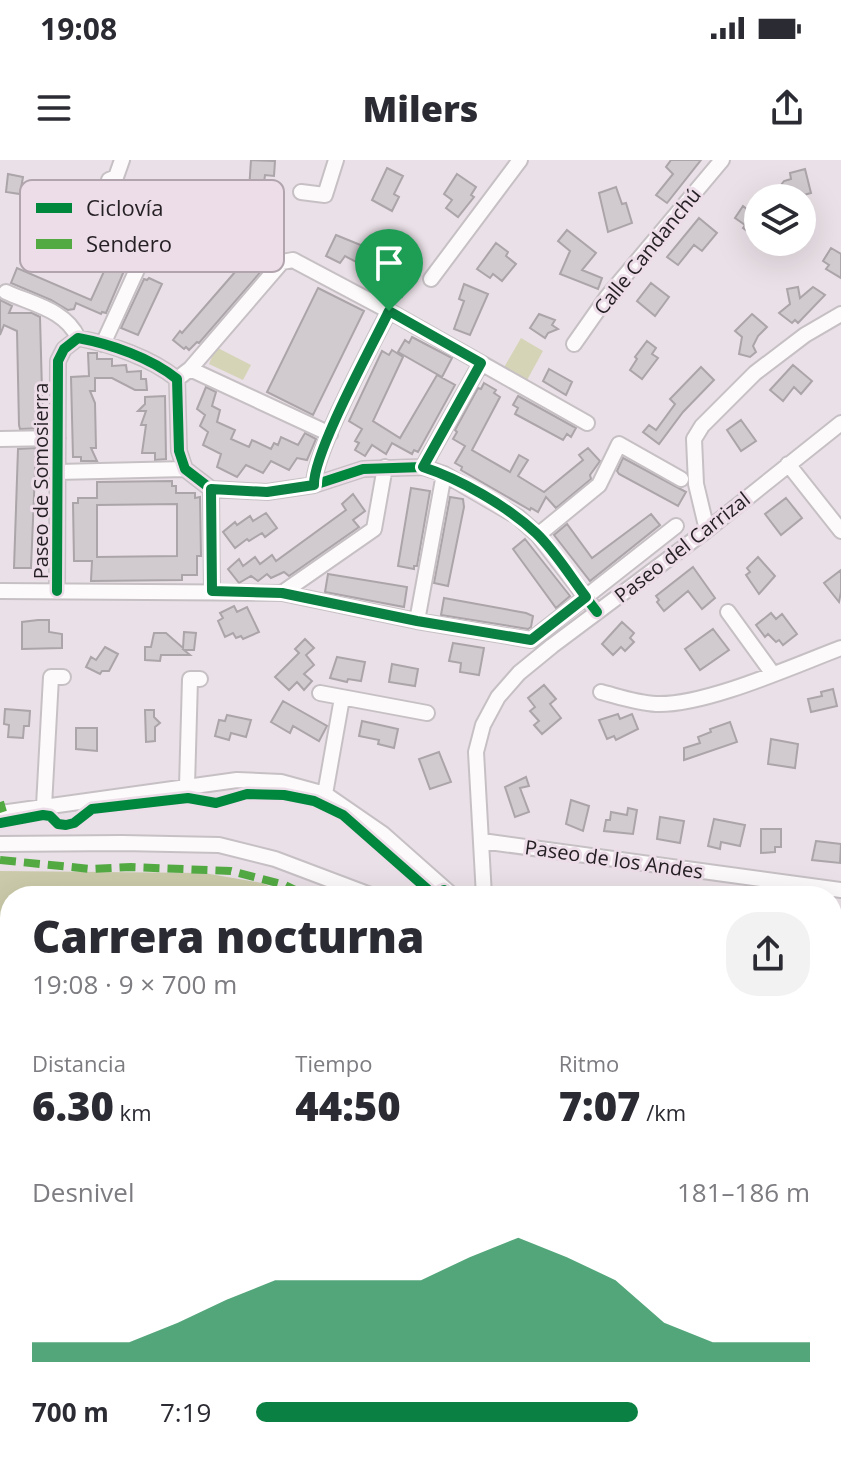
<!DOCTYPE html>
<html lang="es">
<head>
<meta charset="utf-8">
<style>
	body { margin:0; font-family:"Open Sans",sans-serif; background:#f2f2f3; color:#2b2b33; height:100vh; display:flex; flex-direction:column; font-size:30px; white-space:nowrap }
	* { box-sizing:border-box; margin:0 }
	p { font-size:26px; color:#7c7c81 }
	.icon { flex:none; width:44px; height:44px; fill:none; stroke:currentColor; stroke-width:2; stroke-linecap:round; stroke-linejoin:round }
	.map { position:relative; flex:1; overflow:hidden }
	.drawer { position:absolute; left:0px; top:726px; width:842px; height:572px; display:flex; flex-direction:column; background:#fff; border-radius:32px 32px 0 0; box-shadow:0 8px 32px #0002 }
	.drawer>* { flex:none }
	.controls { position:absolute; left:744px; top:24px; display:grid; gap:16px }
	.controls a { display:grid; place-items:center; width:72px; height:72px; border-radius:50%; background:#fff; box-shadow:0 8px 32px #0002; font-size:40px }
	.pin { position:absolute; display:grid; place-items:center; width:68px; height:68px; color:#fff; margin:-82px -34px; border-radius:50% 50% 50% 0; rotate:-45deg; box-shadow:0 0 8px #0007 }
	.pin .icon { rotate:45deg }
	.round { display:grid; place-items:center; flex:none; width:84px; height:84px; border-radius:32px; background:#f2f2f3 }
	.overview { display:flex; align-items:center; justify-content:space-between; height:136px; padding:0 32px }
	h1 { font-size:44px; font-weight:800; line-height:60px }
	.metrics { display:grid; grid-template-columns:repeat(3,1fr); gap:12px; height:136px; padding:8px 32px }
	.metrics div { display:grid; align-content:center }
	.metrics b { font-size:40px; font-weight:800 }
	.metrics small { font-size:22px; font-weight:400 }
	.metrics p { font-size:22px }
	.chart { height:224px; padding:16px 32px }
	.chart p { display:flex; justify-content:space-between }
	.chart svg { width:100%; height:144px; margin-top:8px; fill:#0b8043; opacity:.7 }
	ul { padding:0 32px; list-style:none; font-size:26px }
	li { display:grid; grid-template-columns:128px 96px 1fr; align-items:center; height:60px }
	li i { height:20px; border-radius:10px; background:#0b8043 }
	.status { display:flex; justify-content:space-between; align-items:center; height:56px; padding:0 40px; background:#fff; direction:ltr }
	.status svg { height:22px; fill:currentColor }
	header { display:flex; justify-content:space-between; align-items:center; height:104px; padding:0 32px; background:#fff; font-size:36px; font-weight:800 }
	.map>svg:first-child { display:block }
	.green { fill:#d5d4b7 }
	.forest { fill:#cbcbab }
	.building { fill:#d1cacf; stroke:#aba4a8; stroke-width:2; fill-rule:evenodd }
	.lines { fill:none; stroke-linecap:round; stroke-linejoin:round }
	.street-casing { stroke:#c6c0c4; stroke-width:18 }
	.street { stroke:#fcfafb; stroke-width:14 }
	.quiet { stroke:#53aa43; stroke-width:8; stroke-dasharray:16 8; stroke-linecap:butt }
	.cycleway-casing { stroke:#eddde8; stroke-width:15 }
	.cycleway { stroke:#00873e; stroke-width:10 }
	.route-casing { stroke:#fff; stroke-width:16 }
	.route { stroke:#0b8043; stroke-width:10 }
	.labels { text-anchor:middle; dominant-baseline:central; stroke-width:6; stroke-linejoin:round; paint-order:stroke }
	.street-label { font-size:20px; fill:#241f23; stroke:#eddde8 }
	.key { fill:#eddde8; stroke:#b1a4ad; stroke-width:2 }
	.key-label { font-size:22px; fill:#241f23 }
</style>
</head>
<body>
<div class="status"><b>19:08</b><svg viewBox="0 0 49 12"><path d="M0 12V9h3v3zM5 12V6h3v6zM10 12V3h3v9zM15 12V0h3v12zM26 1h20v11H26zM47 4h2v5h-2z"/></svg></div>
<header><svg class="icon" aria-label="menu" viewBox="0 0 24 24"><path d="M4 6h16M4 12h16M4 18h16"/></svg>Milers<svg class="icon" aria-label="share" viewBox="0 0 24 24"><path d="M12 15V3M7 8l5-5 5 5M5 13v7h14v-7"/></svg></header>
<div class="map">
<svg width="841" height="1298" viewBox="0 0 841 1298">
	<rect width="100%" height="100%" fill="#eae0e7"/>
	<path class="green" d="M521 178 543 191 526 222 503 209Z
		M216 187 251 205 243 220 209 204Z"/>
	<path class="forest" d="M0 711 204 713 262 723 291 736H10V1288H832V1000L841 1008V1298H0Z"/>
	<path class="building" d="M251 0 275 1 274 16 265 15 262 38 268 39 266 57 240 56 245 30H249Z
		M671 0H701L667 43 656 35 673 14 666 7Z
		M387 8 403 16 394 34 399 37 392 51 372 40Z
		M805 9 811 33 793 38 778 29 784 21 791 19 790 13Z
		M8 14 23 17 20 34 6 32Z
		M457 14 476 27 471 35 474 37 458 57 446 48 452 40 444 34Z
		M616 27 622 44 626 43 632 63 608 72 599 33Z
		M743 46 758 58V79L743 68 745 65 735 58Z
		M699 58 717 73 702 91 694 85 678 105 667 97Z
		M567 70 596 93 582 110 602 118 598 129 560 114 570 91 558 81Z
		M336 75 368 88 360 104 345 96 340 103 326 96Z
		M496 83 508 92 506 96 516 104 502 121 493 114 490 118 477 109Z
		M831 88 841 94V118L826 109 829 105 823 101Z
		M111 96 127 104 106 153 102 152 101 154 76 143 74 149 68 150 51 140 11 123 17 108 91 140Z
		M249 96 264 108 199 183 197 182 189 190 186 187 184 189 173 180 180 171 182 173Z
		M391 97 413 104 402 137 387 132 393 116 386 112Z
		M149 118 162 124 138 175 121 168 144 119 147 120Z
		M651 123 669 137 655 156 637 141Z
		M464 124 488 134 470 175 454 169 464 141 459 139Z
		M798 127 800 138 813 127 825 135 798 163 795 160 792 163 779 153 790 144 787 129Z
		M318 128 364 151 313 255 267 232Z
		M0 140 12 146 9 153H32L40 157 43 268 20 269 19 265 17 171 4 165 0 175Z
		M539 154 555 160 552 165 558 169 548 173 545 178 530 168Z
		M752 154 767 167 758 176 753 186 756 192 750 197 739 194 742 177 735 171Z
		M412 177 452 198 442 217 398 192 405 180 409 183Z
		M647 181 656 188 652 194 658 198 642 219 630 210 637 199 635 197Z
		M392 190 403 197 373 261 400 278 437 215 455 225 418 292 414 290 412 294 392 283 386 294 372 285 365 296 355 290 359 283 355 281 362 269 349 261 382 191 389 195Z
		M88 193H97V199H112V206L126 205 127 212 141 211V219H146L147 230H135L112 218H95V231H90L95 243 96 288H91L97 301H81V297H73L71 217 89 216Z
		M793 205 812 221 801 234 794 227 783 241 770 230Z
		M701 207 714 220 683 252 659 284 643 272 649 265 656 270 675 244 670 239Z
		M549 209 572 222 566 235 543 221Z
		M484 223 496 230 494 233 500 237 472 290 510 312 519 295 528 300 518 316 544 332 583 300 579 295 588 288 600 301 590 315 591 319 556 348 546 337 538 352 531 348 530 350 461 310 462 307 455 303 465 286 453 279 457 272 455 270 478 228 481 229Z
		M206 227 216 232 212 246 220 250 217 262 235 270 231 279 249 287 252 280 271 289 274 283 278 285 281 277 298 285 305 273 316 279 307 300 297 298 289 310 271 301 263 313 246 305 237 317 217 307 221 294 203 285 208 272 200 266 205 255 197 249Z
		M165 236 166 299 155 300V293H142L146 265H141L146 251H138L145 244V237Z
		M518 236 576 268 571 277 567 274 563 280 515 254 518 248 513 245Z
		M741 260 756 281 741 291 727 270Z
		M36 288 31 408H14L18 289Z
		M623 298 686 332 678 346 619 314 617 311Z
		M172 321V326H176V333H195V338L200 337 201 396H197V415H182V420L91 421 92 401H74L73 343H78V338H97V322ZM177 344V396L97 397V345Z
		M411 328 430 331 417 406H414V409L398 406Z
		M353 334 365 351 353 360 359 367 289 416 284 412 271 418 267 414 258 421 251 416 239 423 228 409 239 399 243 406 255 397 260 404 272 395 276 401 346 350 342 344Z
		M450 337 463 339 464 347 448 426 434 423Z
		M786 338 802 358 781 375 765 354Z
		M266 353 277 368 265 377 262 373 249 381 247 379 235 388 223 372 235 362 237 365 250 356 253 361Z
		M651 354 660 365 590 421 554 375 567 364 592 398Z
		M525 379 570 436 556 448 513 389Z
		M758 397 775 416 759 434 746 415 750 412 747 408Z
		M693 407 715 438 702 449 688 431 664 451 657 442 659 440 656 436Z
		M841 410V432L839 442 824 423Z
		M328 414 407 427 404 447 325 432Z
		M444 438 526 453 533 456 531 467 528 469 441 455Z
		M234 446 237 452 247 447 259 472 243 479 241 476 236 478 233 473 225 477 218 461 223 458 220 453Z
		M771 453 776 459 782 454 797 474 783 485 779 480 776 482 768 474 765 477 756 465Z
		M38 460H49V472L62 474V488L22 489V462Z
		M622 462 634 473 630 478 634 482 625 491 621 487 613 495 602 484Z
		M713 469 729 490 700 510 685 489Z
		M184 472 196 473 194 490H184L190 495H161L160 501 145 500V487H151L154 473H166L183 488Z
		M305 479 314 488 306 495 314 505 304 514 312 521 304 530 297 522 289 530 275 517 299 493 295 489Z
		M453 483 484 488 479 515 460 512 461 503 449 501Z
		M105 487 118 494 109 511H102L100 514 86 507 91 497 96 500Z
		M337 497 365 502 361 521 348 519 347 522 330 518Z
		M392 504 418 509 415 526 389 522Z
		M544 525 556 539 550 544 561 558 542 574 534 565 539 561 530 551 535 547 528 538Z
		M833 529 837 546 811 552 808 539 822 536 821 532Z
		M283 541 327 566 319 581 293 566 290 573 271 562Z
		M5 549 30 551 29 566H24L23 578 8 577 9 565 4 564Z
		M145 550H154V557L160 563 155 567V581L146 582Z
		M618 554 620 559 632 554 638 569 616 580 614 576 607 579 599 560Z
		M227 555 251 560 246 577 231 573 229 580 215 576 219 560 225 561Z
		M362 561 398 569 394 588 378 584 379 580 359 576Z
		M730 562 737 582 684 600V588L700 583 698 577 711 572 710 569Z
		M76 568H97V591L76 589Z
		M771 579 798 584 795 608 768 604Z
		M439 592 451 622 430 629 419 599Z
		M526 617 529 626 520 628 529 652 515 657 505 627Z
		M571 640 589 646 583 671 566 664Z
		M628 648 637 650 633 674 604 671 606 660H610L611 652 627 655Z
		M660 657 684 661 680 683 657 679Z
		M714 659 745 665 740 686 721 682 720 689 708 686Z
		M761 669H781V687H775V692L761 693Z
		M816 681 841 684 840 703 812 700Z"/>
	<g class="lines">
		<g class="street-casing">
			<path id="street" d="M109 20 116 17 122 0
				M301 32 325 35 336 0
				M431 119 520 0
				M6 132C32 144 66 150 78 178
				M103 184 145 92
				M574 184 607 137 722 0
				M190 209 330 274
				M177 219 190 209 282 102 293 100 389 151 587 263
				M0 279 58 278
				M788 304 841 371
				M423 307 481 203
				M57 312 185 309
				M314 325C313 294 372 185 389 151
				M211 329 212 431
				M707 370 696 324 694 279 702 266 755 213 805 175 841 154
				M538 375 599 325 619 284 681 319
				M0 431 282 433 417 461 531 480 676 366
				M57 431 58 201 64 189 78 178C111 184 151 198 177 219L179 291 185 309 211 329 267 332 314 325 363 309 423 307 444 314 518 357 538 375 597 452
				M282 433 374 369 385 307
				M728 452 773 514
				M417 461 444 314
				M601 532C620 537 637 543 656 544 705 546 793 506 841 488
				M320 533 427 553
				M187 626 190 519H200
				M325 634 342 538
				M44 646 51 517H63
				M0 653 237 620 281 622 325 634 383 674 453 736
				M482 681 841 730
				M0 684 122 683 219 685 275 699 373 736
				M484 736 476 592 483 565 498 537 519 513 552 486 707 370 841 263
				M832 963 841 971"/>
		</g>
		<use href="#street" class="street"/>
		<path class="quiet" d="M0 642 3 652
			M0 700 91 709 131 707 231 711 285 725 307 736
			M832 988 841 993"/>
		<g class="cycleway-casing">
			<path id="cycleway" d="M57 431 58 201 64 189 78 178C111 184 151 198 177 219L179 291 185 309 211 329 267 332 314 325 363 309 423 307 444 314 518 357 538 375 597 452
				M0 663 43 655 50 656 58 664 66 665 74 663 92 649 188 638 216 643 247 634 284 635 314 641 343 655 434 735 444 730"/>
		</g>
		<use href="#cycleway" class="cycleway"/>
	</g>
	<g class="lines">
		<g class="route-casing">
			<path id="route" d="M389 151 481 203 423 307C460 319 507 346 536 373 555 391 570 416 586 437L531 480 417 461 282 433 212 431 211 329 267 332 314 325C313 293 372 186 389 151Z"/>
		</g>
		<use href="#route" class="route"/>
	</g>
	<g class="labels">
		<g class="street-label">
			<text transform="translate(647 91) rotate(-51)">Calle Candanchú</text>
			<text transform="translate(40 321) rotate(-90)">Paseo de Somosierra</text>
			<text transform="translate(682 387) rotate(-38)">Paseo del Carrizal</text>
			<text transform="translate(614 699) rotate(8)">Paseo de los Andes</text>
		</g>
	</g>
	<rect x="20" y="20" width="264" height="92" rx="12" class="key"/>
	<rect x="36" y="43" width="36" height="10" fill="#00873e"/>
	<rect x="36" y="79" width="36" height="10" fill="#53aa43"/>
	<g class="key-label">
		<text x="86" y="56">Ciclovía</text>
		<text x="86" y="92">Sendero</text>
	</g>
</svg>
<div class="controls">
<a><svg class="icon" aria-label="layers" viewBox="0 0 24 24"><path d="M12 4l9 5-9 5-9-5zM3 14l9 5 9-5"/></svg></a>
</div>
<div class="pin" style="left:389px;top:151px;background:#1e9e55"><svg class="icon" aria-label="arrive" viewBox="0 0 24 24"><path d="M6 21V4h12l-3 4 3 4H6"/></svg></div>
<section class="drawer">
<div class="overview"><div><h1>Carrera nocturna</h1><p>19:08 · 9 × 700 m</p></div><a class="round"><svg class="icon" aria-label="share" viewBox="0 0 24 24"><path d="M12 15V3M7 8l5-5 5 5M5 13v7h14v-7"/></svg></a></div>
<div class="metrics">
<div><p>Distancia</p><b>6.30<small> km</small></b></div>
<div><p>Tiempo</p><b>44:50</b></div>
<div><p>Ritmo</p><b>7:07<small> /km</small></b></div>
</div>
<div class="chart"><p><span>Desnivel</span>181–186 m</p>
<svg viewBox="0 0 160 44" preserveAspectRatio="none"><path d="M0 44V38L10 38L20 38L30 32L40 25L50 19L60 19L70 19L80 19L90 12L100 6L110 12L120 19L130 32L140 38L150 38L160 38V44z"/></svg>
</div>
<ul>
<li><b>700 m</b>7:19<i style="width:69%"></i></li>
</ul>
</section>
</div>
</body>
</html>
